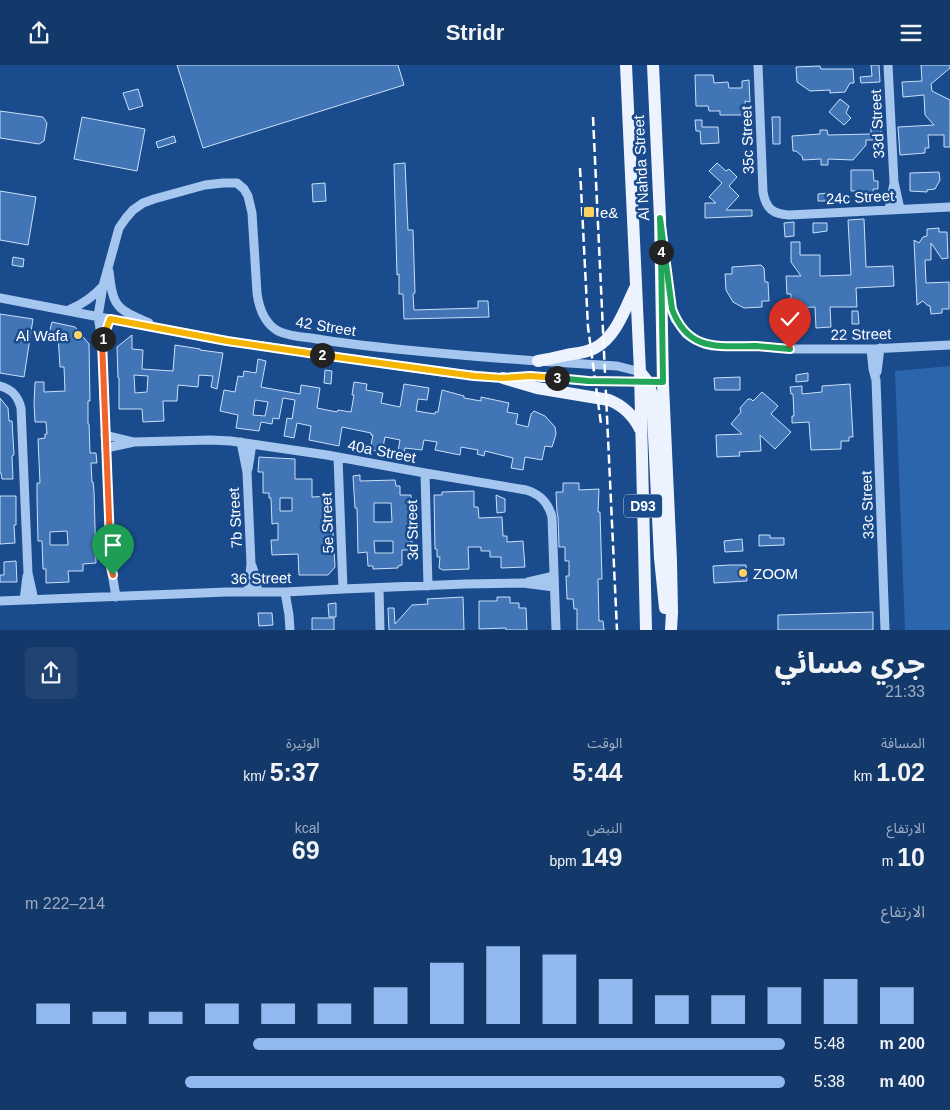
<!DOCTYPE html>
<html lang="ar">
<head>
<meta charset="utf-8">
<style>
	body { margin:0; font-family:Arial,"Noto Sans Arabic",sans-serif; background:#204372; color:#f1f3f6; direction:rtl; height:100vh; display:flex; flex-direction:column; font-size:19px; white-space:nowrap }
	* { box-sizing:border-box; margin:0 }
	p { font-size:16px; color:#9dacc1 }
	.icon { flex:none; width:28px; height:28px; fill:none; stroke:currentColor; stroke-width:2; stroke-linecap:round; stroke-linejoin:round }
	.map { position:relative; height:565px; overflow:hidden; direction:ltr }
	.drawer { display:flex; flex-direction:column; background:#13386a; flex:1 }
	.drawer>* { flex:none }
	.pin { position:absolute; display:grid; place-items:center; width:42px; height:42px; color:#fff; margin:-51px -21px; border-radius:50% 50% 50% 0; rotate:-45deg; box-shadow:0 0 5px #0007 }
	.pin .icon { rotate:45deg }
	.km { position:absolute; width:25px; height:25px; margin:-12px; border-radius:50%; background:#222; color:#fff; font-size:14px; line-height:25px; text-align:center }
	.round { display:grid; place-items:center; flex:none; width:52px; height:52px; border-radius:8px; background:#204372 }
	.summary { display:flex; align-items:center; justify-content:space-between; height:85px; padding:0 25px }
	h1 { font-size:28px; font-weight:800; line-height:38px }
	.metrics { display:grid; grid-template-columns:repeat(3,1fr); gap:8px; height:85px; padding:5px 25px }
	.metrics div { display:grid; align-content:center }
	.metrics b { font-size:25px; font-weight:800 }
	.metrics small { font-size:14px; font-weight:400 }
	.metrics p { font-size:14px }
	.chart { height:140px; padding:10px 25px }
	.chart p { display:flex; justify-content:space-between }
	.chart svg { width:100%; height:90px; margin-top:5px; stroke:#90b9f0; stroke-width:6 }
	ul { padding:0 25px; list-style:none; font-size:16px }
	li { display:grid; grid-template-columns:80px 60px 1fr; align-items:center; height:38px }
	li i { height:12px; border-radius:6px; background:#90b9f0 }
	header { display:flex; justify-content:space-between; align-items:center; height:65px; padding:0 25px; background:#13386a; font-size:22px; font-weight:800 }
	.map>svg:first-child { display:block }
	.green { fill:#2b65ac }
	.building { fill:#4175b6; stroke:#cbe0fa; fill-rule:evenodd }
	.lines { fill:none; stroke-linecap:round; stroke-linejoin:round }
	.minor { stroke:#a5c6ee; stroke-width:9 }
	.major { stroke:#ecf3ff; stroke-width:12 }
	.rail { stroke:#fff; stroke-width:2.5; stroke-dasharray:9 4; stroke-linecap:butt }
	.split-1-casing { stroke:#fff; stroke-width:10 }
	.split-2-casing { stroke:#fff; stroke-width:10 }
	.split-3-casing { stroke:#fff; stroke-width:10 }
	.split-4-casing { stroke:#fff; stroke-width:10 }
	.split-5-casing { stroke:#fff; stroke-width:10 }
	.split-1 { stroke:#f0652b; stroke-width:6 }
	.split-2 { stroke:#f5b400; stroke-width:6 }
	.split-3 { stroke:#f5b400; stroke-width:6 }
	.split-4 { stroke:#22a559; stroke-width:6 }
	.split-5 { stroke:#22a559; stroke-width:6 }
	.poi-dot { fill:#ffd262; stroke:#194b8d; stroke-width:2 }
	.labels { text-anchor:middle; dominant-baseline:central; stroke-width:5; stroke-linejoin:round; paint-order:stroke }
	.shield { fill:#194b8d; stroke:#bac9dd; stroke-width:1 }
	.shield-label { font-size:14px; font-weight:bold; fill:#fff }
	.street-label { font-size:15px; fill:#fff; stroke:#194b8d }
	.poi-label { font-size:15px; fill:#fff; stroke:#194b8d; text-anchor:start }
</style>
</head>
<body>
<header><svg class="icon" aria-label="menu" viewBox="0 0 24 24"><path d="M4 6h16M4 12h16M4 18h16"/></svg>Stridr<svg class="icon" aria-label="share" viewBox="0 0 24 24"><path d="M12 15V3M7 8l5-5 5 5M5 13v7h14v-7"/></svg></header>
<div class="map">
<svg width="950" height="565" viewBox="0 0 950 565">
	<rect width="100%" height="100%" fill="#194b8d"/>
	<path class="green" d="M950 301V565H905L895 306Z"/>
	<path class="building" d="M177 0H398L404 20 203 83Z
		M871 0H879L880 17 861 18 860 12 872 11Z
		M921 0H950V3L931 19 932 26 950 35V82H944V70H928L929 83H925V88L900 90 898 62 934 60 925 50 924 30 903 32 902 17 922 16Z
		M820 1 821 4H853L854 18H850L845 27 830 28V25L810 26 797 17 796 2Z
		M695 10H713L714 18 728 17 729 23H742V16L749 15 750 37 745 36 746 50H720V46H709L708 41H696Z
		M138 24 143 41 129 45 123 28Z
		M840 34 849 41 846 48 851 53 844 60 829 47Z
		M0 46 43 52 47 58 44 76 39 79 0 73Z
		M82 52 145 64 137 106 74 94Z
		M772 52H780V79H773Z
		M695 55H702V62H718L719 78 701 79 700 66H696Z
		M881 61V75H866V80L853 95 828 94V100H821V94L803 95 802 91 796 86H793L792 71 820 69V65H827L828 70 871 69V62Z
		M174 71 176 77 158 83 156 77Z
		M405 98 408 165H413L415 228 413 229 414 245 478 243V236H488L489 252 404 254 403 229H399V209L397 210 394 99Z
		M717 98 726 106 729 104 737 112 729 121 739 131 726 145H752V151L705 153V138H716L709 132 722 118 709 106Z
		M851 105H873L874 116H878V124H873V129H860V126H851Z
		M939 107 940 115 935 124 927 125V127L910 126V108Z
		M325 118 326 136 313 137 312 119Z
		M0 126 36 132 28 180 0 175Z
		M829 128V136H818V129Z
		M864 154 866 202 893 201 894 221 856 223 857 242H830L831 262 816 263 815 242 791 243V229H787L786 211H801L791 197V177H800V190H820V211L851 210 848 155Z
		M794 157V171L785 172 784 158Z
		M813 158H827V166L813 168Z
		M939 163V167H947L948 193 942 194 931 178V195H925L926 218 949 217V244H942V248L931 249 930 241 927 240 923 236 917 240 914 175 919 178 923 172 927 171V164Z
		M13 192 24 194 23 202 12 200Z
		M761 200 764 203 765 217H768L769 236H762V242L744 243 733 237 726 225 725 209H732V202Z
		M852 246H858L859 259H852Z
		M0 249 33 254 24 312 0 308Z
		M52 257 75 262 89 279 90 336H88V359H89L90 388H96L97 398H91L92 417H93L94 426 96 498 83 499V506H68L69 517 46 518V504H43L42 476H38L37 432V418H40L38 374 45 373V369H47L46 357H35L34 339 35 317H44V327L65 326 64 302H60L58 270 49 268ZM67 466 68 480H50V467Z
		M132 270V284L143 285 142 304 173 306 175 280 200 284V285L223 288 217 324 211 322 213 311 199 310 198 322 178 320 177 336H163L164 356 143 357 142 344H119V313H118L117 282ZM134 310 148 311 147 327 135 328Z
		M258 294 266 296 261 322 300 329 301 320 320 323 317 343 337 347 338 345 351 347 354 330H352L354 317 367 319 366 325 383 328 381 338 400 342 404 319 429 323 427 335 418 334 416 346 435 349V347H438L442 325 464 331V333L481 336V332L509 338 507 347 518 349 516 359 528 362 531 349 534 346 545 351 555 362 556 369 552 382 545 381 542 395 525 392 523 405 511 403 513 393 485 386 484 391 477 389 478 385 461 382 460 390 435 385 437 377 424 375 422 385 405 383 404 387 398 386 400 375 385 372 382 387 370 385 373 370H371V368L342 362 339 381 309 375 311 361 297 358 294 373 284 371 287 353 292 354 295 335 283 333 279 354 273 353 272 359 261 357 259 366 236 363 238 350 220 346 224 325 235 327 238 311 243 312 244 306 256 308ZM255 335 268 337 265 351 253 350Z
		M325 305 332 306 331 319 324 318Z
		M808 308V316L796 317V310Z
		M740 312V325H715L714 313Z
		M850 319 853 372H849V376H841V384L811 385 809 357 792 358V351H794L793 329H791L790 322 802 321V329L822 327V321Z
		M762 327 778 341 771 349 791 367 775 384 760 370 761 386 739 387 740 391 717 392 716 370 742 369 731 359 741 347 740 343 748 334H751L753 336Z
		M0 333 8 343 9 356H12L14 390 12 391 13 414H2L1 408H0Z
		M259 392 295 394V414H312V432L332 431 333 446H331V467H333L335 502 328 510H299L298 489 272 490 271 475H278V458L272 459 271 433H269V428H263V407H258ZM280 433H292V446H280Z
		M360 410V416L395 415 396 421H400V430H411V438H409L410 465 411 477H413V485H402V500L398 501V503L373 504V501H368L367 487 358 488 357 443H355L353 411ZM374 438H391L392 457H374ZM374 476H393V488H375Z
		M563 418H579V425L599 424 598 447H600L602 514H598L599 556H603L604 565H577V544H574L573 534H567L566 511H569V496H565V482H559L558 452 557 447 556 427H563Z
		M474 426V442H478L479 453 502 452 503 471H507V477L523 476 525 502 501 503V492H490V486H481V482H468L469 504 443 505 439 503 440 492H437V484H435L434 430H442V427Z
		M496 430 505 434V447L497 448Z
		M0 431H16V460H14L15 478 0 479Z
		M759 470H770V473H784V480L759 481Z
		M742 474 743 486 725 487 724 476Z
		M16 496 17 517H0V510H4V497Z
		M730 500H746L747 516 714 518 713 501Z
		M463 532 464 565H389L388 543H394L395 559 412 540 428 539 427 534Z
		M497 532H510V538H519V543H526L527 565H506V563L479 564V536H497Z
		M336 538V552H329L328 539Z
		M873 547V565H778V550Z
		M258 548H272L273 560 259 561Z
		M312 553H334V565H312Z"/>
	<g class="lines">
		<path class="minor" d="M758 0 763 127C766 144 773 149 789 150L950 142
			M888 0 894 117 900 144
			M889 144 894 118
			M666 201 671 244 675 254 686 269 695 275 704 279 713 281H757L791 284H871L950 280
			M109 206C113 242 116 244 149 258
			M0 233 110 254 227 276 442 307 503 313 530 311 588 316 663 317
			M69 245C83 239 93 232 103 221
			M871 284 873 304 876 315 885 565
			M877 307 880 283
			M0 321C12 324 18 331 21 343L28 508 34 535
			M105 370 134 377
			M241 377 247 407 251 499 248 527
			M106 383 134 377 211 375 231 376 327 390 425 408 526 425C540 429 548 437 552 452L556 565
			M338 392 343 524
			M248 404 252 379
			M425 408 428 521
			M252 501 255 510 258 527
			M528 517 554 511
			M379 523 380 565
			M285 527 289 550 290 565
			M116 532 111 502 102 276 98 251 103 221 119 163 126 153 133 145 143 138 154 134 205 120 223 118H237L244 124 248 131 252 148 257 228C259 243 264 258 278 266 288 271 301 272 311 273 328 276 344 278 360 280 446 290 531 296 617 301L629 304 640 307
			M24 535 27 511
			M0 536 227 527H285L343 524 465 519 523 518 554 522"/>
		<path class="major" d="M626 0 640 307 646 565
			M653 0 660 153 663 320 671 496 672 547 671 565
			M538 296C549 294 561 291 572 289 580 288 588 287 595 283 616 272 625 244 635 223
			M640 307 648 317 652 330 660 493 665 543
			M503 313 537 323 609 335C624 341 633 350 640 364"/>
		<path class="rail" d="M593 52 617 565
			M580 103 588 262 601 359"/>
	</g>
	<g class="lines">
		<g class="split-1-casing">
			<path id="split-1" d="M103 274 102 276 111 502 113 510"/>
		</g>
		<g class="split-2-casing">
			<path id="split-2" d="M103 274 110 254 227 276 322 290"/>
		</g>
		<g class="split-3-casing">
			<path id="split-3" d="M322 290 474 311 503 313 530 311 557 313"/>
		</g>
		<g class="split-4-casing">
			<path id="split-4" d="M557 313 588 316 663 317 661 187"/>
		</g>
		<g class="split-5-casing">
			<path id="split-5" d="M661 187 660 153 672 244C688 287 718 281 756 281 767 282 779 283 790 284"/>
		</g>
		<use href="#split-1" class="split-1"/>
		<use href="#split-2" class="split-2"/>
		<use href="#split-3" class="split-3"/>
		<use href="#split-4" class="split-4"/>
		<use href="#split-5" class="split-5"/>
	</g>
	<g class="poi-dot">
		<rect x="583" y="141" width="12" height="12" rx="2.5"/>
		<circle cx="78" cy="270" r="5"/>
		<circle cx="743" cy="508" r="5"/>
	</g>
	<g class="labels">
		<rect class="shield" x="624" y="429.5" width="38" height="23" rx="4"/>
		<g class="shield-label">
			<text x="643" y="441">D93</text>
		</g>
		<g class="street-label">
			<text transform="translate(877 59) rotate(-93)">33d Street</text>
			<text transform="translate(747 75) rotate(-92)">35c Street</text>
			<text transform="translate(641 103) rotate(-93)">Al Nahda Street</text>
			<text transform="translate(860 132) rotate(-3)">24c Street</text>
			<text transform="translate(326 261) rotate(9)">42 Street</text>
			<text transform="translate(861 269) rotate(-1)">22 Street</text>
			<text transform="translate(382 386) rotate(11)">40a Street</text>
			<text transform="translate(867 440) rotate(-92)">33c Street</text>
			<text transform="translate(235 453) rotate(-93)">7b Street</text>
			<text transform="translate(327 458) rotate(-92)">5e Street</text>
			<text transform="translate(412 465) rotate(-91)">3d Street</text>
			<text transform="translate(261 513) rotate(-1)">36 Street</text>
		</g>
		<g class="poi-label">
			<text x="600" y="147">e&amp;</text>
			<text x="68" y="270" text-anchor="end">Al Wafa</text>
			<text x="753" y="508">ZOOM</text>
		</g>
	</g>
</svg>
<div class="pin" style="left:113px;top:510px;background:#1e9e55"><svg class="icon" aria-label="arrive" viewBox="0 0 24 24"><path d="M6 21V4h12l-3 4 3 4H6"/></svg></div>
<div class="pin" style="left:790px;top:284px;background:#d93025"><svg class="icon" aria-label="check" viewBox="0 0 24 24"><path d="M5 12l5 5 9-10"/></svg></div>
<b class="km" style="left:103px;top:274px">1</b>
<b class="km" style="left:322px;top:290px">2</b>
<b class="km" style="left:557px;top:313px">3</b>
<b class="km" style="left:661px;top:187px">4</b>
</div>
<section class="drawer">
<div class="summary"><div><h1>جري مسائي</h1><p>21:33</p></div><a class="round"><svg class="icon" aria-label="share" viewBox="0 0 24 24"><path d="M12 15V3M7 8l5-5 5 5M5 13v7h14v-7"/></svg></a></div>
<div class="metrics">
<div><p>المسافة</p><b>1.02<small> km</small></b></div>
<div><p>الوقت</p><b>5:44</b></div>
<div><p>الوتيرة</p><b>5:37<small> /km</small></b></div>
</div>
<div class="metrics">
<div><p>الارتفاع</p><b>10<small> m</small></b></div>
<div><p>النبض</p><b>149<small> bpm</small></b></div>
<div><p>kcal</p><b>69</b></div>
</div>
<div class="chart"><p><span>الارتفاع</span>214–222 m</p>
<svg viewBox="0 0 160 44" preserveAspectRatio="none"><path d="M5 44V34M15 44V38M25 44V38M35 44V34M45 44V34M55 44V34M65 44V26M75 44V14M85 44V6M95 44V10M105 44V22M115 44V30M125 44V30M135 44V26M145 44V22M155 44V26"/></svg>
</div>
<ul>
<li><b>200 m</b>5:48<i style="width:70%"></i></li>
<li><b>400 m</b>5:38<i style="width:79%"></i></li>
</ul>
</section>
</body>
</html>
